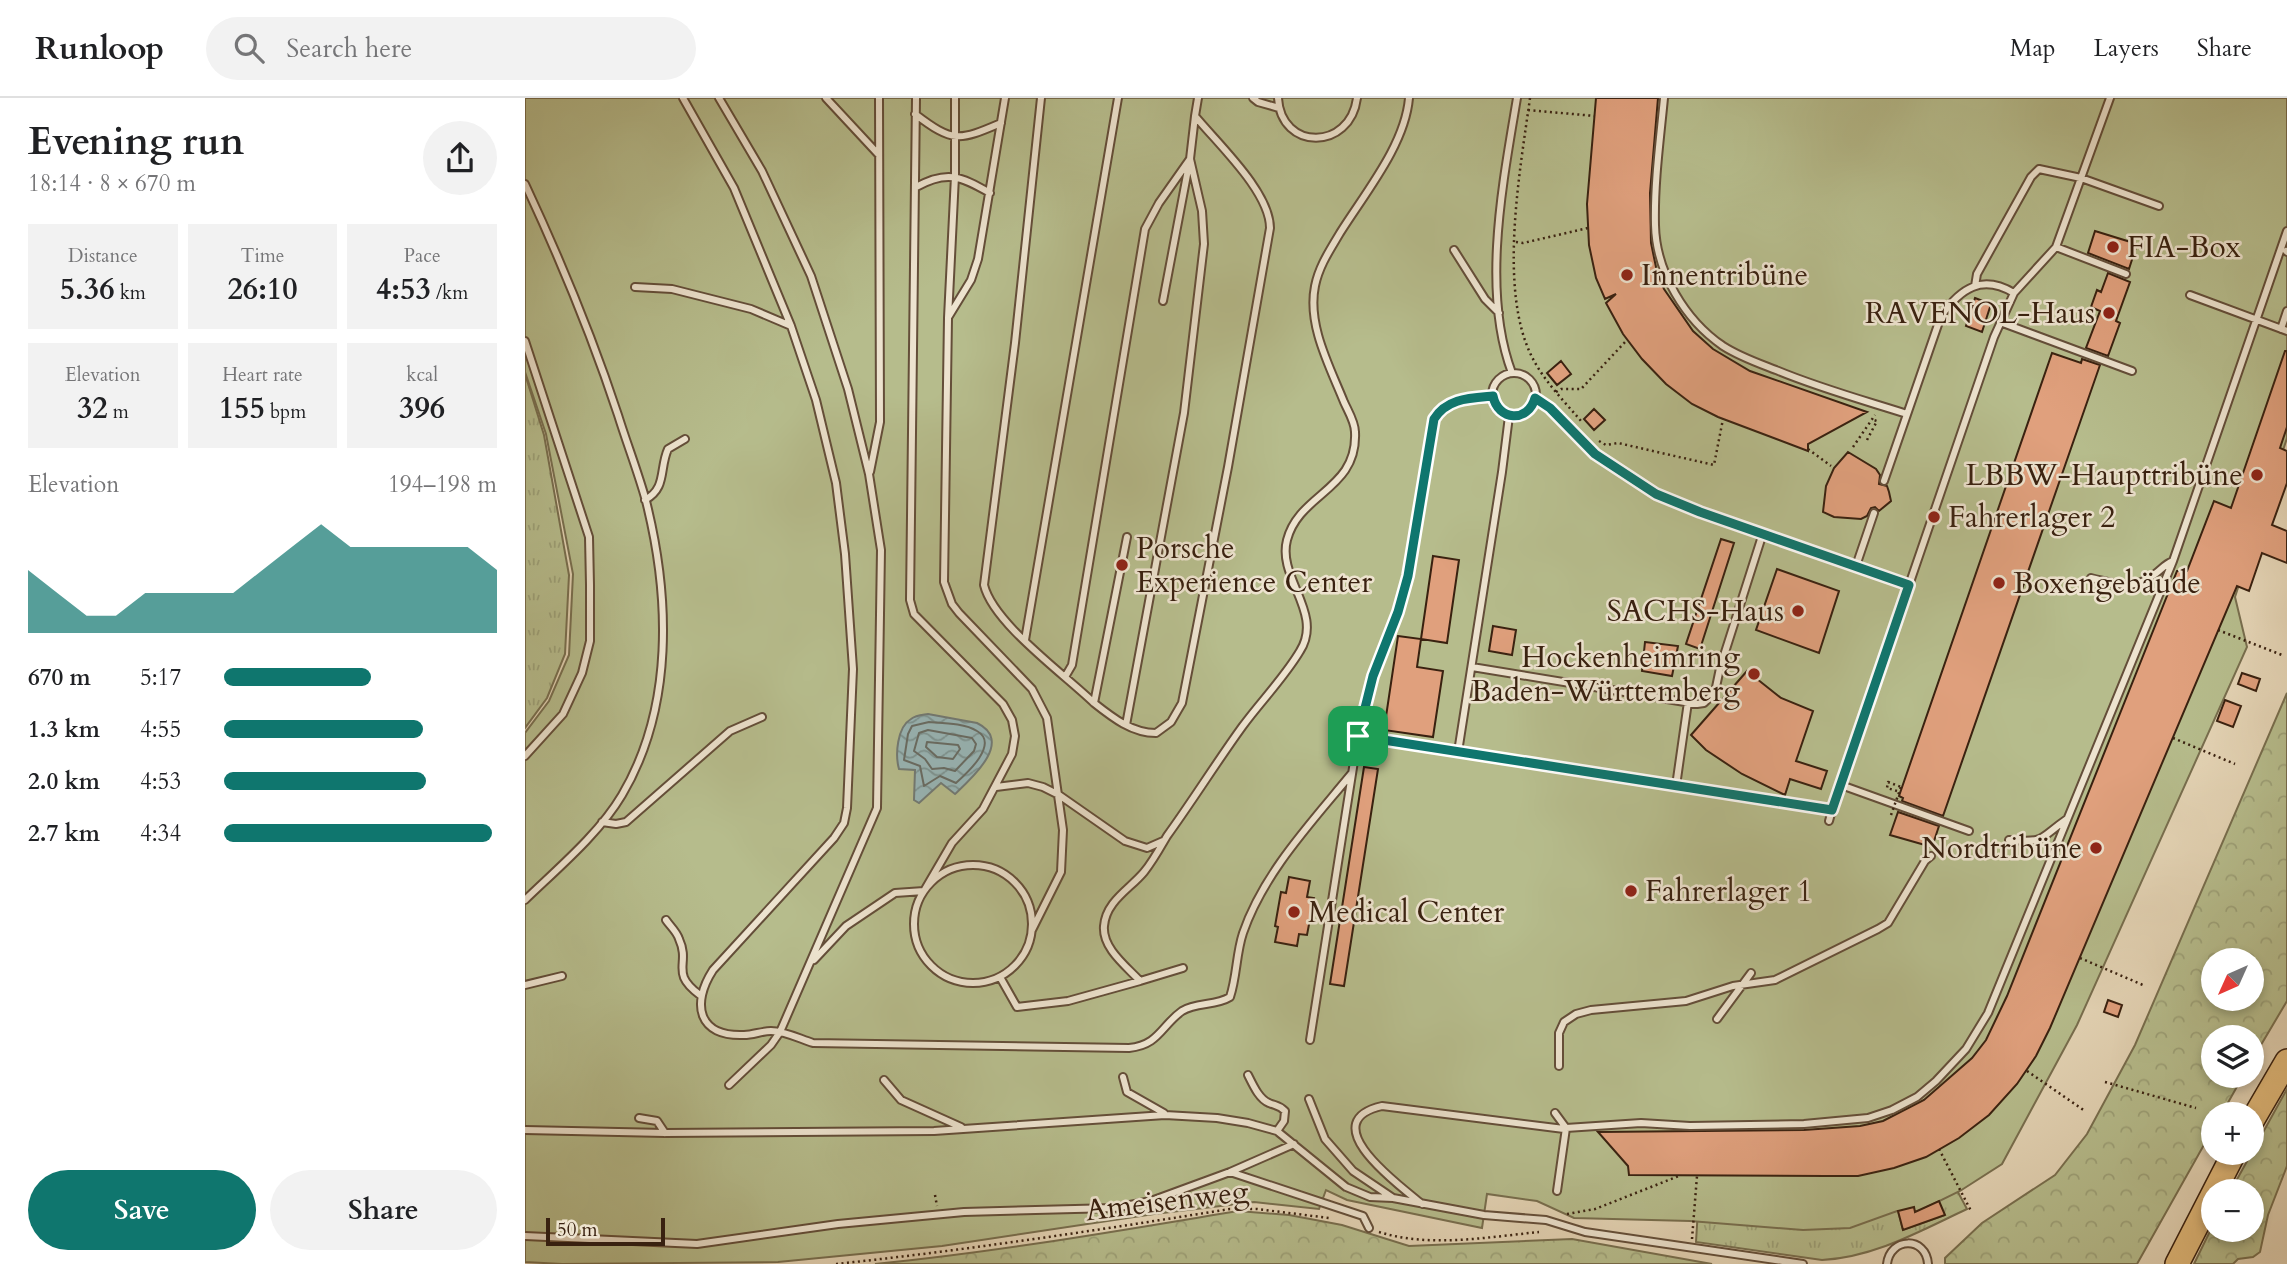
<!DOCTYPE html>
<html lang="en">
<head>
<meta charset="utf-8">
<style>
	body { margin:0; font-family:Cardo,serif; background:#f2f2f2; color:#202124; height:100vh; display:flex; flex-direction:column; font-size:26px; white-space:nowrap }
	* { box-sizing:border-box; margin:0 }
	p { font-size:23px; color:#757577 }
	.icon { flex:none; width:38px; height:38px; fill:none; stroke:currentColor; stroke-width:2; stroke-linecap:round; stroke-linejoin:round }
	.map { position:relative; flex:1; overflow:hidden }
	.panel { display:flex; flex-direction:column; background:#fff; width:525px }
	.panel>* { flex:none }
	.needle { width:46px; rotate:225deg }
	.controls { position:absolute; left:1676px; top:850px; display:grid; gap:14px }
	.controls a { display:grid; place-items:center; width:63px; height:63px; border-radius:50%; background:#fff; box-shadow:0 4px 10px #0003; font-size:35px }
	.scale { position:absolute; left:21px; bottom:18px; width:119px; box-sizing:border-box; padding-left:7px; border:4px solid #392110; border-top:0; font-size:19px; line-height:24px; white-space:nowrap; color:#392110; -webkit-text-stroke:5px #ede3cf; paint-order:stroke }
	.pin { position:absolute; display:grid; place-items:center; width:60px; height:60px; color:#fff; margin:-30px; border-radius:14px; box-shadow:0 4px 10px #0006 }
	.round { display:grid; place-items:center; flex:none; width:74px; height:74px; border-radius:37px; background:#f2f2f2 }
	.head { display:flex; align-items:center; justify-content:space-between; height:119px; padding:0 28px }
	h1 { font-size:38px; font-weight:700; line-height:52px }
	.stats { display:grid; grid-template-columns:repeat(3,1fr); gap:10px; height:119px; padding:7px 28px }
	.stats div { display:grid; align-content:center; border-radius:0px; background:#f2f2f2; text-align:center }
	.stats b { font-size:30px; font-weight:700 }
	.stats small { font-size:19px; font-weight:400 }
	.stats p { font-size:19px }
	.chart { height:196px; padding:14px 28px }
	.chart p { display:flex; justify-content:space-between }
	.chart svg { width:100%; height:126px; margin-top:7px; fill:#0f766e; opacity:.7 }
	.primary-button { display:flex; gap:14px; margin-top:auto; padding:14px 28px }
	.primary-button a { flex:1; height:80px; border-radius:42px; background:#0f766e; color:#fff; font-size:28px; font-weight:700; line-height:80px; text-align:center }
	.primary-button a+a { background:#f2f2f2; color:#202124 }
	ul { padding:0 28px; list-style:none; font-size:23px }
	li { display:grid; grid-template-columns:112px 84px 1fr; align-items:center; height:52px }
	li i { height:18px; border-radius:9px; background:#0f766e }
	header { display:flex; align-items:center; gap:42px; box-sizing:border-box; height:98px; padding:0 35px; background:#fff; border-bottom:2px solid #e0e0e0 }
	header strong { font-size:33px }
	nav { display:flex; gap:38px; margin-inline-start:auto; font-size:24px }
	.search { width:490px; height:63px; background:#f2f2f2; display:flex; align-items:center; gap:18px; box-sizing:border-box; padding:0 24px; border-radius:38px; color:#757577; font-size:26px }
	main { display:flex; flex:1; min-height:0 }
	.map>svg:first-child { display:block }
	.grass { fill:url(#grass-tufts); stroke:#786e4e; stroke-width:2; fill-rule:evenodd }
	.forest { fill:url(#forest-crowns); stroke:#786e4e; stroke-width:2; fill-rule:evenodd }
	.garden { fill:#b6bc8c; stroke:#786e4e; stroke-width:2 }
	.water { fill:url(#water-waves); stroke:#727a74; stroke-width:2 }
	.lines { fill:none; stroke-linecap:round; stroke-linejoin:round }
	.shore { stroke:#686c64; stroke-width:2 }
	.building { fill:#e0a07d; stroke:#392110; stroke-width:2 }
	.lane-casing { stroke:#644e39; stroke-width:10 }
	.highway-casing { stroke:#392110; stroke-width:26 }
	.path { stroke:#392110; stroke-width:2.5; stroke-dasharray:2 3.5; stroke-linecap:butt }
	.lane { stroke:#ede3cf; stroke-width:6 }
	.highway { stroke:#e2ba7a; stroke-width:23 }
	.path-bridge { stroke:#392110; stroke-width:2.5; stroke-dasharray:2 3.5; stroke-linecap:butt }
	.route-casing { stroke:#fff; stroke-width:14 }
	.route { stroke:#0f766e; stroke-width:9 }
	.poi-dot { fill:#8f2418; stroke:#ede3cf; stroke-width:2.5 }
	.labels { text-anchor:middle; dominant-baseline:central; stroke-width:5; stroke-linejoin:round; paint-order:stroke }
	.poi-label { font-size:30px; fill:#392110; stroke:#ede3cf; text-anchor:start }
	.street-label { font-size:30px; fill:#392110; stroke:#ede3cf }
</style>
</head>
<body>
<header>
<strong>Runloop</strong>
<div class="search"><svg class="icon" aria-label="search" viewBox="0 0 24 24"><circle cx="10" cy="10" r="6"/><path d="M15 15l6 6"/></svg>Search here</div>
<nav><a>Map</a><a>Layers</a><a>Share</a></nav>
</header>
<main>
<section class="panel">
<div class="head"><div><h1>Evening run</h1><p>18:14 · 8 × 670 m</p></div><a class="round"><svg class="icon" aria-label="share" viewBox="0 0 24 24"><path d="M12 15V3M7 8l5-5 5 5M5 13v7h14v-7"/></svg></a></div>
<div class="stats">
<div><p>Distance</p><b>5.36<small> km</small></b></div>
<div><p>Time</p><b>26:10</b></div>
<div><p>Pace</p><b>4:53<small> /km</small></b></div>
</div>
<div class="stats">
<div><p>Elevation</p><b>32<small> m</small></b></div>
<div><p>Heart rate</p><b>155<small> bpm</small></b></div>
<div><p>kcal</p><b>396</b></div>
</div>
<div class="chart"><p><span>Elevation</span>194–198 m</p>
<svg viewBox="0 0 160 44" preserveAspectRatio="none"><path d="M0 44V22L10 30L20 38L30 38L40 30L50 30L60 30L70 30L80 22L90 14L100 6L110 14L120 14L130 14L140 14L150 14L160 22V44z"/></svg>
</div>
<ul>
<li><b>670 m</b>5:17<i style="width:54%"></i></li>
<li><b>1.3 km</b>4:55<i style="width:73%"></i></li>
<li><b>2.0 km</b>4:53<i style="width:74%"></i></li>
<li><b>2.7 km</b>4:34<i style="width:98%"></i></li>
</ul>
<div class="primary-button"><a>Save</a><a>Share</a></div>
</section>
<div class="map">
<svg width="1762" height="1166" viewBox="0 0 1762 1166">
	<defs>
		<pattern id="grass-tufts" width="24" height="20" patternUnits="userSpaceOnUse" patternTransform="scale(1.75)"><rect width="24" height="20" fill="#b6bc8c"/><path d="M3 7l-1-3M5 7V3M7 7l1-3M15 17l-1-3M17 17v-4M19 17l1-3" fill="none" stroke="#9da178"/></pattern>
		<pattern id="forest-crowns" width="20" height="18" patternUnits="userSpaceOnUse" patternTransform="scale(1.75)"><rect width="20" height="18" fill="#b6bc8c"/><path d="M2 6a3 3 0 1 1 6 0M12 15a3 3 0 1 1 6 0" fill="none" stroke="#9da178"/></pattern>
		<pattern id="water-waves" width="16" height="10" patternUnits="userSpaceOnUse" patternTransform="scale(1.75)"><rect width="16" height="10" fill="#98b6b7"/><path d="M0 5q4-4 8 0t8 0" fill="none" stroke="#7d9493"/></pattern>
	</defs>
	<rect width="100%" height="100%" fill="#e4d4b5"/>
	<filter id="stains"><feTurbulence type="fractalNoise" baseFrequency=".00286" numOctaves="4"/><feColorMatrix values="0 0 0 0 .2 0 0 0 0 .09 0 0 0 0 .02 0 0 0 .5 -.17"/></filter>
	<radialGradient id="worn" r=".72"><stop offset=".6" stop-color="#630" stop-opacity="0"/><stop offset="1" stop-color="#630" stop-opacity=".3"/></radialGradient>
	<path class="grass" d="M0 276 19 337 44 477 40 556 22 600 0 630Z
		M1411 1053 1442 1111C1395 1133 1350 1159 1297 1162L1171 1144 1175 1078ZM1373 1113 1420 1117 1378 1132Z"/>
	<path class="forest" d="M1762 595V903L1727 962V940H1689V978H1718L1696 1017H1689V1029L1612 1166H1420V1160L1457 1125 1530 1077 1562 1036 1610 947ZM1689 863H1727V901H1689Z
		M1762 991V1068L1743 1117 1735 1154 1728 1159 1713 1161 1708 1166H1669L1689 1125V1132H1727V1094H1705Z
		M713 1113 764 1117 817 1127 884 1148 1047 1141 1187 1166H350C472 1154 592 1133 713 1113Z"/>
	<path class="garden" d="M0 0H1762V340L1710 499 1722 549 1552 927 1477 1066 1435 1093 1402 1109 1395 1117 1372 1113 1325 1130 1278 1132 1165 1123 1049 1120 1012 1103 962 1096 957 1130 822 1102 801 1092 794 1111 729 1104 629 1116 417 1148 253 1164 37 1166 0 1164V635L24 603 44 557 48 476 21 336 0 274Z"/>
	<path class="water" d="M403 616 452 625C489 643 447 680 430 696L416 685 394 705 389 702 390 672 374 671C370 657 372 629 386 621 391 617 397 617 403 616Z"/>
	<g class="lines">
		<path class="shore" d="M404 624C418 625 440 625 452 633 475 646 441 676 431 685L415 678 399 688 395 668 379 662 383 636 387 628Z
			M403 632 447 640 451 646 449 653 430 673 419 670 407 671 400 661 389 653 394 635Z
			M402 644 433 647 435 651 428 661 412 659 401 649Z"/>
	</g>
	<path class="building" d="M1071 0H1133L1125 95 1126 145 1132 174 1139 191 1168 233 1188 251 1225 273 1342 314 1283 346V353L1193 319 1167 306 1141 286 1117 261 1098 236 1081 205 1091 196 1080 201 1071 180 1064 147 1062 106Z
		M1570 133 1612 146 1604 171 1563 155Z
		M1583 175 1605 184 1591 223 1595 225 1583 258 1561 250 1575 213 1566 209 1572 192 1576 194Z
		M1450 200 1466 206 1457 234 1441 228Z
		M1760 253H1762V329L1755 350 1762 353V385L1747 427 1762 433V465L1737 455 1724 493 1712 488 1525 930 1511 958 1492 986 1464 1017 1434 1040 1401 1059 1369 1070 1333 1078H1301L1104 1077 1103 1068 1073 1034 1279 1032 1335 1028 1358 1023 1399 1002 1447 960 1461 942 1482 898 1652 473H1662L1689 403 1706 410Z
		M1527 255 1556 265 1557 261 1575 267 1418 718 1377 703 1378 700 1374 698Z
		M1036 263 1046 276 1032 287 1022 275Z
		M1069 311 1080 322 1069 332 1059 321Z
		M1323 354 1351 371 1355 377 1354 386 1362 388 1364 394 1366 403 1354 413 1350 409 1346 410 1342 418 1336 421 1309 419 1298 414 1301 388 1309 370Z
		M1196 441 1209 445 1175 551 1161 546Z
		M908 458 934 462 922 545 896 541Z
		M1252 471 1314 493 1294 555 1231 532Z
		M968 528 991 532 987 557 964 553Z
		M873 538 896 541 892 569 918 573 908 639 859 632Z
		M1120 544 1153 548 1147 578 1117 573Z
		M1222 573 1256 600 1288 613 1271 663 1302 673 1296 691 1265 681 1260 697 1217 676 1181 652 1166 637Z
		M1717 575 1735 581 1731 593 1713 586Z
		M1700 602 1716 608 1708 629 1692 623Z
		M839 669 853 671 819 888 805 886Z
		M1373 714 1414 728 1407 749 1365 737Z
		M764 779 785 783 782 799 789 800 782 837 774 836 772 848 750 844 753 829 750 828 756 794 761 795Z
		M1583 902 1597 907 1593 919 1579 914Z
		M1414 1103 1420 1117 1378 1132 1373 1113 1389 1109 1390 1114Z"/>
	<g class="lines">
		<g class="lane-casing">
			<path id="lane" d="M158 0 209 90 266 228 291 302 311 385 320 456 328 571 322 710 319 725 309 740 188 872C166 906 173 939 219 937 228 937 237 933 246 933 260 933 275 941 288 945L604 950C634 947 636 928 657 913 671 904 691 908 705 899 712 878 711 856 718 835 739 774 787 724 827 675
				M194 0 237 73 286 178 323 291 344 376 356 452 352 710 255 934 246 947 204 987
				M301 0 354 57
				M430 0V78L423 220 419 484 427 506 434 515 507 591 522 620 538 732 536 774 507 832
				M516 0 490 245 459 487C468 525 539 576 569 605 588 620 607 635 631 635L646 624 657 605 703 369 745 130C745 94 693 46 670 18L673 0
				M728 0 733 4 754 10
				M753 0C756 53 825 53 832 0
				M1139 0C1135 42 1129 85 1130 127 1131 174 1160 222 1198 248 1215 259 1233 265 1251 272 1294 290 1338 302 1382 316
				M390 16C428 45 434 43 476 25
				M0 86C35 161 67 238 93 317 102 346 113 374 121 403 145 499 149 609 97 697 74 736 32 771 0 802
				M391 89C422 72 435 78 465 95
				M1531 149 1585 0
				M929 152 960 201 974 215
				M1761 153 1762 154
				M1450 188 1452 176 1506 79 1514 71 1556 80 1634 108
				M110 189 147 191 226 211 266 228
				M1665 197 1762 233
				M638 203 665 61 670 18
				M424 218 446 182 453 161 480 0
				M1475 224 1607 273
				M1756 231 1762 213
				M0 243 64 439 65 487V543L57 575 38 616 0 658
				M987 275C956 193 978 84 992 0
				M967 297a22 22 0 1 1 44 0a22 22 0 1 1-44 0Z
				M1010 300 1025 310 1070 356 1131 396 1175 414 1384 487
				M345 374 355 324 354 0
				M1359 383 1416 218C1436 190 1457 176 1489 195
				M120 402C142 390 134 371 143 351L160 341
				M1331 468 1349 415
				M1566 480C1592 486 1607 494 1630 476 1637 471 1640 466 1648 463
				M500 542 593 0
				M947 569 1172 606 1179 605 1190 594 1195 570 1238 435
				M540 579 547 567 620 131 634 105 665 61
				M569 605 602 439
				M601 627 659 315 679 146 677 113 665 61
				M833 638 848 578 873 514 883 479 909 321C923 300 945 300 968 298
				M933 654 977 374 984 318
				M1316 687 1444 733
				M1151 688 1163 604
				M471 689 503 685 518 689 534 697 600 743 622 750 638 743
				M1304 723 1307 712
				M77 724 91 726 101 724 205 633 237 619
				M1484 742C1522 745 1513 741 1542 721
				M389 826a59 59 0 1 1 118 0a59 59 0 1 1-118 0Z
				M141 822C145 828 152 834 154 841 166 867 144 874 175 897
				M289 862 321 828 370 795 399 793 427 745 458 711 487 656 490 638 487 622 478 606 389 516 385 502 391 0
				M658 870 615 883C601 868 577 850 579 828 581 803 605 791 619 774 628 763 635 750 642 738 668 702 691 665 717 629 736 603 759 580 775 553 799 515 752 480 762 442 774 395 833 392 830 334 830 324 823 313 819 304 805 269 782 227 790 188 794 168 805 152 815 135 840 95 880 47 884 0
				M475 879 492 909 543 903 615 883
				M0 887 37 878
				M1192 921 1226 875
				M785 942 833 638 1307 712 1469 239 1489 195 1531 149 1601 176
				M1034 968V935L1039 924 1051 916 1066 912 1161 903 1208 888 1250 882 1353 831 1363 825 1400 763 1406 758
				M723 977C728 987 734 1001 744 1005 751 1008 754 1007 760 1013L759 1023 752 1033
				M598 979 602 994 639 1015
				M359 982 376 1002 436 1029
				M784 1001 800 1041 828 1073 868 1100 959 1117 1021 1122 1060 1134 1278 1166
				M1030 1015 1041 1030
				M114 1020 132 1023 140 1035
				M0 1032 140 1035 409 1033 640 1017 692 1020 723 1025 752 1033 821 1089 845 1099 868 1100
				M705 1074 838 1118 844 1130
				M1032 1093 1041 1030 1116 1025 1165 1028 1279 1026 1343 1020 1367 1012 1392 999 1411 983 1441 951 1463 915 1648 463 1762 133
				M897 1106C875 1088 787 1024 857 1008L1039 1031
				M0 1138 172 1146 313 1126 439 1114 589 1110 626 1103 705 1074 769 1046
				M1362 1166C1365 1139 1401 1138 1403 1166"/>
		</g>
		<g class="highway-casing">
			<path id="highway" d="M1727 1023 1762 963
				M1652 1166 1709 1055"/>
		</g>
		<path class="path" d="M1005 0C995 73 973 192 1007 259 1019 283 1039 303 1056 323
			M1003 12 1070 18
			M991 144 998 145 1063 130
			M1031 294 1036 291H1056L1102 242
			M1342 342 1352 323 1349 322
			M1074 343 1081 347 1093 345 1189 367 1198 321
			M1328 349 1350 317
			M1283 351 1306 368
			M1693 532 1757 557
			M1648 640 1710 666
			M1372 693 1362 690 1363 684 1376 689
			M1555 860 1618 887
			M1502 973 1560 1013
			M1580 984 1671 1010
			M1414 1051 1446 1113
			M410 1097 412 1108
			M1042 1116 1070 1111 1154 1078
			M854 1134C905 1150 963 1139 1014 1134
			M1167 1141 1172 1078
			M311 1166C443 1152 574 1132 705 1111H732L804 1120"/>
		<use href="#lane" class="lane"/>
		<use href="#highway" class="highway"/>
		<path class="path-bridge" d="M1366 717 1376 689"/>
	</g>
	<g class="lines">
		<g class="route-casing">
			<path id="route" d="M968 298C973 323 1003 325 1010 300L1025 310 1070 356 1131 396 1175 414 1384 487 1307 712 833 638 848 578 873 514 883 478 909 321C922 300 945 300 968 298Z"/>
		</g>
		<use href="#route" class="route"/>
	</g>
	<g class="poi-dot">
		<circle cx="1588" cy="149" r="7"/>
		<circle cx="1102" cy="177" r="7"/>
		<circle cx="1584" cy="215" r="7"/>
		<circle cx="1732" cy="377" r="7"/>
		<circle cx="1409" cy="419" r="7"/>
		<circle cx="597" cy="467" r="7"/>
		<circle cx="1474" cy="485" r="7"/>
		<circle cx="1273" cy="513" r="7"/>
		<circle cx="1229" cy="576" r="7"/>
		<circle cx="1571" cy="750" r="7"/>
		<circle cx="1106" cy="793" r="7"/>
		<circle cx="769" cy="814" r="7"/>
	</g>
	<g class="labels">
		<g class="poi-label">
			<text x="1602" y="149">FIA-Box</text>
			<text x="1116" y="177">Innentribüne</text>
			<text x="1570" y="215" text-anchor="end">RAVENOL-Haus</text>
			<text x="1718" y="377" text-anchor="end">LBBW-Haupttribüne</text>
			<text x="1423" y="419">Fahrerlager 2</text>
			<text x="611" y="450">Porsche<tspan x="611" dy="34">Experience Center</tspan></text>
			<text x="1488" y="485">Boxengebäude</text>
			<text x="1259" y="513" text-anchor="end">SACHS-Haus</text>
			<text x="1215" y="559" text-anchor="end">Hockenheimring<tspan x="1215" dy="34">Baden-Württemberg</tspan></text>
			<text x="1557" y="750" text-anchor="end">Nordtribüne</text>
			<text x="1120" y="793">Fahrerlager 1</text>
			<text x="783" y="814">Medical Center</text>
		</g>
		<g class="street-label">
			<text transform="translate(642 1103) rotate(-7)">Ameisenweg</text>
		</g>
	</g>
	<rect width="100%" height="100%" filter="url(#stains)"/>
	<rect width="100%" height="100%" fill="url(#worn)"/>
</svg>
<div class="controls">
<a><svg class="needle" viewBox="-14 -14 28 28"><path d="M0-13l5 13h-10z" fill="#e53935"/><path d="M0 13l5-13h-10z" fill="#757577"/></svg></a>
<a><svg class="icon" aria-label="layers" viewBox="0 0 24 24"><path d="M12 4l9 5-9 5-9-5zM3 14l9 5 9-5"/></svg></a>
<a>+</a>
<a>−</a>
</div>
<div class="scale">50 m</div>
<div class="pin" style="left:833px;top:638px;background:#1e9e55"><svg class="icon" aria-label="arrive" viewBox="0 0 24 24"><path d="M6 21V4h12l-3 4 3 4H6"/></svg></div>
</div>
</main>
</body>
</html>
